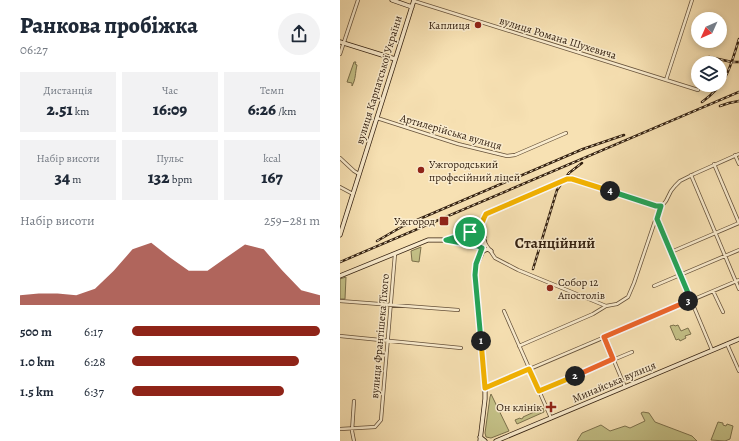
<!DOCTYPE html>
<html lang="uk">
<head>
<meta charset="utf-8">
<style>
	body { margin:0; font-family:Alegreya,serif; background:#f2f2f3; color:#1f2937; height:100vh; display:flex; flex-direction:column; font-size:15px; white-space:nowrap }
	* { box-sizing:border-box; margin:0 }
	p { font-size:13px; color:#747a83 }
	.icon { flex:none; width:22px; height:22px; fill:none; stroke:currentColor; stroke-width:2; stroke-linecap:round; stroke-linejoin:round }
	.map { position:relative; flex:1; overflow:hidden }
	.drawer { display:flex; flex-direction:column; background:#fff; width:340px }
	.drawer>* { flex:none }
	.needle { width:26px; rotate:225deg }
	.controls { position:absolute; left:351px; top:12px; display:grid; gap:8px }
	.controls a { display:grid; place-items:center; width:36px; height:36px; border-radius:50%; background:#fff; box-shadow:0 2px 6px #0003; font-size:20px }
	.pin { position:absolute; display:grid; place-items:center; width:34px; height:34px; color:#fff; margin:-17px; border:2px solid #fff; border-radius:50%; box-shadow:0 1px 4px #0007 }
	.km { position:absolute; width:20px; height:20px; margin:-10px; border-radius:50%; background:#222; color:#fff; font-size:11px; line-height:20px; text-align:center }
	.round { display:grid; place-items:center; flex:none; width:42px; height:42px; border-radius:21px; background:#f2f2f3 }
	.overview { display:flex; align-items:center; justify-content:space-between; height:68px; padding:0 20px }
	h1 { font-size:22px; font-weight:800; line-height:30px }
	.metrics { display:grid; grid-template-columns:repeat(3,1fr); gap:6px; height:68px; padding:4px 20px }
	.metrics div { display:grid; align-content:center; border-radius:0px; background:#f2f2f3; text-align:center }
	.metrics b { font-size:17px; font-weight:800 }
	.metrics small { font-size:11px; font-weight:400 }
	.metrics p { font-size:11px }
	.chart { height:112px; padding:8px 20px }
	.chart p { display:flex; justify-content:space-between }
	.chart svg { width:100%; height:72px; margin-top:4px; fill:#8f2418; opacity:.7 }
	ul { padding:0 20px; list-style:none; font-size:13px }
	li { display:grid; grid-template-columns:64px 48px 1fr; align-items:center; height:30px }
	li i { height:10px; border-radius:5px; background:#8f2418 }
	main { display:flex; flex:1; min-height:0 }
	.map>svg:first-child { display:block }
	.green { fill:#c4c187; stroke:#7c714c }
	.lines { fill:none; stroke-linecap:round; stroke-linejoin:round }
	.street-casing { stroke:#65513a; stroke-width:4 }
	.secondary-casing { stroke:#342111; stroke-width:5 }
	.street { stroke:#faecce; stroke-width:2.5 }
	.secondary { stroke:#faecce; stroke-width:3.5 }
	.rail-casing { stroke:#342111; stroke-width:2.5 }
	.rail { stroke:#faecce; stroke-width:1; stroke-dasharray:3; stroke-linecap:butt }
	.split-1-casing { stroke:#fff; stroke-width:8 }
	.split-2-casing { stroke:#fff; stroke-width:8 }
	.split-3-casing { stroke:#fff; stroke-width:8 }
	.split-4-casing { stroke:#fff; stroke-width:8 }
	.split-5-casing { stroke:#fff; stroke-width:8 }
	.split-1 { stroke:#22a559; stroke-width:5 }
	.split-2 { stroke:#f5b400; stroke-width:5 }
	.split-3 { stroke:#f0652b; stroke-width:5 }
	.split-4 { stroke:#22a559; stroke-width:5 }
	.split-5 { stroke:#f5b400; stroke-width:5 }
	.poi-dot { fill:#8f2418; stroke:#faecce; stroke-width:1.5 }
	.labels { text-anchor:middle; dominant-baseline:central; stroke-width:3; stroke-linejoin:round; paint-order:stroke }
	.poi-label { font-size:11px; fill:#342111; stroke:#faecce; text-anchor:end }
	.street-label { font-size:11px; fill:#342111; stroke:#faecce }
	.district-label { font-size:15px; font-weight:bold; fill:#342111; stroke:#faecce }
</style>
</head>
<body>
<main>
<section class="drawer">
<div class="overview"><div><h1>Ранкова пробіжка</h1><p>06:27</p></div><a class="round"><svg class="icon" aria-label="share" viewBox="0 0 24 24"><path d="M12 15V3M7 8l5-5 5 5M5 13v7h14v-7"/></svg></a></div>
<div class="metrics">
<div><p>Дистанція</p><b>2.51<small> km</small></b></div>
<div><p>Час</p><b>16:09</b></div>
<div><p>Темп</p><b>6:26<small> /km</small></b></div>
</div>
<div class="metrics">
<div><p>Набір висоти</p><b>34<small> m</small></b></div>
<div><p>Пульс</p><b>132<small> bpm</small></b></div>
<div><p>kcal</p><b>167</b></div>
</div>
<div class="chart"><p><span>Набір висоти</span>259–281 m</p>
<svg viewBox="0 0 160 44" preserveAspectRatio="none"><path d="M0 44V38L10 37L20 37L30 38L40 34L50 23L60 10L70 6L80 15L90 23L100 23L110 15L120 7L130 10L140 23L150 35L160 38V44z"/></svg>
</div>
<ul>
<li><b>500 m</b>6:17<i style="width:100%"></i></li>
<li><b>1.0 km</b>6:28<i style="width:89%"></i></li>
<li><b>1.5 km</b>6:37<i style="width:81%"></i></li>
</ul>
</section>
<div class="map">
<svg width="399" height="441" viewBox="0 0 399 441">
	<rect width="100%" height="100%" fill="#f7e1b3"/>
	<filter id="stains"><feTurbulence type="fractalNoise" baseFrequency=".005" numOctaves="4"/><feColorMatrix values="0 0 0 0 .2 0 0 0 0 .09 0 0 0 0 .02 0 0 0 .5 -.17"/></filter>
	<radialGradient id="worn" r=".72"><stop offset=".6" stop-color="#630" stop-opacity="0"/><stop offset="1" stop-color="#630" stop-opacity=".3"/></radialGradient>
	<path class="green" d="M14 62H16L15 64 17 65C15 73 16 79 12 86V83L7 82Z
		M130 238a6 6 0 1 1 12 0a6 6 0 1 1-12 0Z
		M81 247 79 262 72 261 71 251Z
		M6 277 5 299H0V279Z
		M334 325 335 326 338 325 341 331 348 328 351 334 345 336 346 338 340 341 339 339 336 340 330 326Z
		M151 394 169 431 151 438 146 437 145 433 150 397Z
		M203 408 204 412 177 424 175 420 180 418 181 419 183 418V417Z
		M303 412 309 413 315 422 352 436 357 441H237L242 433 261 425 270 431 285 426 290 428 305 421 301 413Z
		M378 422 383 423V425L386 426 387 424 393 426 390 439 385 441 371 440Z"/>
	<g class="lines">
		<g class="street-casing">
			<path id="street" d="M74 1 358 90
				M0 54 18 0
				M326 80 352 0
				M37 118 118 144 167 156 175 155 226 133
				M395 155 399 164
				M0 158 14 171 19 174
				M351 175 399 289
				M0 187 13 194
				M317 219 372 350
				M139 230 141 223 147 214 230 179 317 206 321 207
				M145 243 155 258 178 270 266 306 277 304 288 297 294 283 315 221 321 207 326 201 331 191 335 186 340 181 354 174 399 154
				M331 252 399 223 374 164
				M314 286 399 250
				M373 291 383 312
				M0 301 118 310
				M164 311 211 418
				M0 336 121 348
				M264 337 285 387
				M387 344 399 371
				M179 346 253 314 266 306
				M145 388 399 280
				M199 391 292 352
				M0 429 35 427 41 420 55 254
				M14 441 12 431 14 401"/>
		</g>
		<g class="secondary-casing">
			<path id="secondary" d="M52 0 72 7
				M0 42 55 59
				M130 232 128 238 131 244
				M0 235 74 0
				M143 251 148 249 151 251
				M0 276 88 240H106L135 246 142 243 144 237 141 231 133 230 114 238 106 240
				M140 437 145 441
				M140 441 145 399V388L135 271C136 261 148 247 144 240
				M156 441 399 339"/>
		</g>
		<use href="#street" class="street"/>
		<use href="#secondary" class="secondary"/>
		<g class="rail-casing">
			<path id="rail" d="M369 57 392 62H399
				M362 102C388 83 390 67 399 39
				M380 106 389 103 399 101
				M37 241 63 226 243 149 284 135
				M0 262 399 92
				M193 269 217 190 229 173 242 163"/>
		</g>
		<use href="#rail" class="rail"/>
	</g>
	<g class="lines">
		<g class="split-1-casing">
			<path id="split-1" d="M130 232 106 240 138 246 142 248 136 264 135 275 141 341"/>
		</g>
		<g class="split-2-casing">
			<path id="split-2" d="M141 341 145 388 189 369 199 391 235 376"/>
		</g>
		<g class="split-3-casing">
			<path id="split-3" d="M235 376 273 359 264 337 348 301"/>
		</g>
		<g class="split-4-casing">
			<path id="split-4" d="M270 191 316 206H321L317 219 351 300 348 301"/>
		</g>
		<g class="split-5-casing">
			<path id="split-5" d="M130 232 133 230H139L144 218 146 214 227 179H232L270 191"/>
		</g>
		<use href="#split-1" class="split-1"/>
		<use href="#split-2" class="split-2"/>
		<use href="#split-3" class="split-3"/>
		<use href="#split-4" class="split-4"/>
		<use href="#split-5" class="split-5"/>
	</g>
	<g class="poi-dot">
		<circle cx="138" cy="25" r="4"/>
		<circle cx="81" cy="170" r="4"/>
		<rect x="99" y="216" width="10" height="10" rx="2"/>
		<circle cx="210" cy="288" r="4"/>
		<path d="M209 401h4v4h4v4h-4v4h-4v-4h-4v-4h4z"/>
	</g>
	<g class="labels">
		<g class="poi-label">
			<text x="130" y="25">Каплиця</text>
			<text x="89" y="164" text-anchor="start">Ужгородський<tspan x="89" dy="13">професійний ліцей</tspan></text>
			<text x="95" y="221">Ужгород</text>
			<text x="218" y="282" text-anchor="start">Собор 12<tspan x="218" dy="13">Апостолів</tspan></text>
			<text x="202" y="407">Он клінік</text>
		</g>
		<g class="street-label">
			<text transform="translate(218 38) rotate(17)">вулиця Романа Шухевича</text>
			<text transform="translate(39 80) rotate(-73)">вулиця Карпатської України</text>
			<text transform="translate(111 132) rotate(16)">Артилерійська вулиця</text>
			<text transform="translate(40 336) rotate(-85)">вулиця Франтішека Тіхого</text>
			<text transform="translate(274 382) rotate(-23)">Минайська вулиця</text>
		</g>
		<g class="district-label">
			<text x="215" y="243">Станційний</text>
		</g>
	</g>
	<rect width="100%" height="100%" filter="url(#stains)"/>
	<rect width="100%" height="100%" fill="url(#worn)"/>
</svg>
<div class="controls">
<a><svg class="needle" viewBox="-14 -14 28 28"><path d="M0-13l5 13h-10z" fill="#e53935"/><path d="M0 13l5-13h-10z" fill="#747a83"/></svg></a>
<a><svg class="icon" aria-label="layers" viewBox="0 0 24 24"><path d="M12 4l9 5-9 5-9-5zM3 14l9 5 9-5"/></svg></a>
</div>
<div class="pin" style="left:130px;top:232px;background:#1e9e55"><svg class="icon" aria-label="arrive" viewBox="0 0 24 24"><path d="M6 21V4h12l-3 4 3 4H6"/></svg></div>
<b class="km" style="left:141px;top:341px">1</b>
<b class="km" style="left:235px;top:376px">2</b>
<b class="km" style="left:348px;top:301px">3</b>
<b class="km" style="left:270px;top:191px">4</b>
</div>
</main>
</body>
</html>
